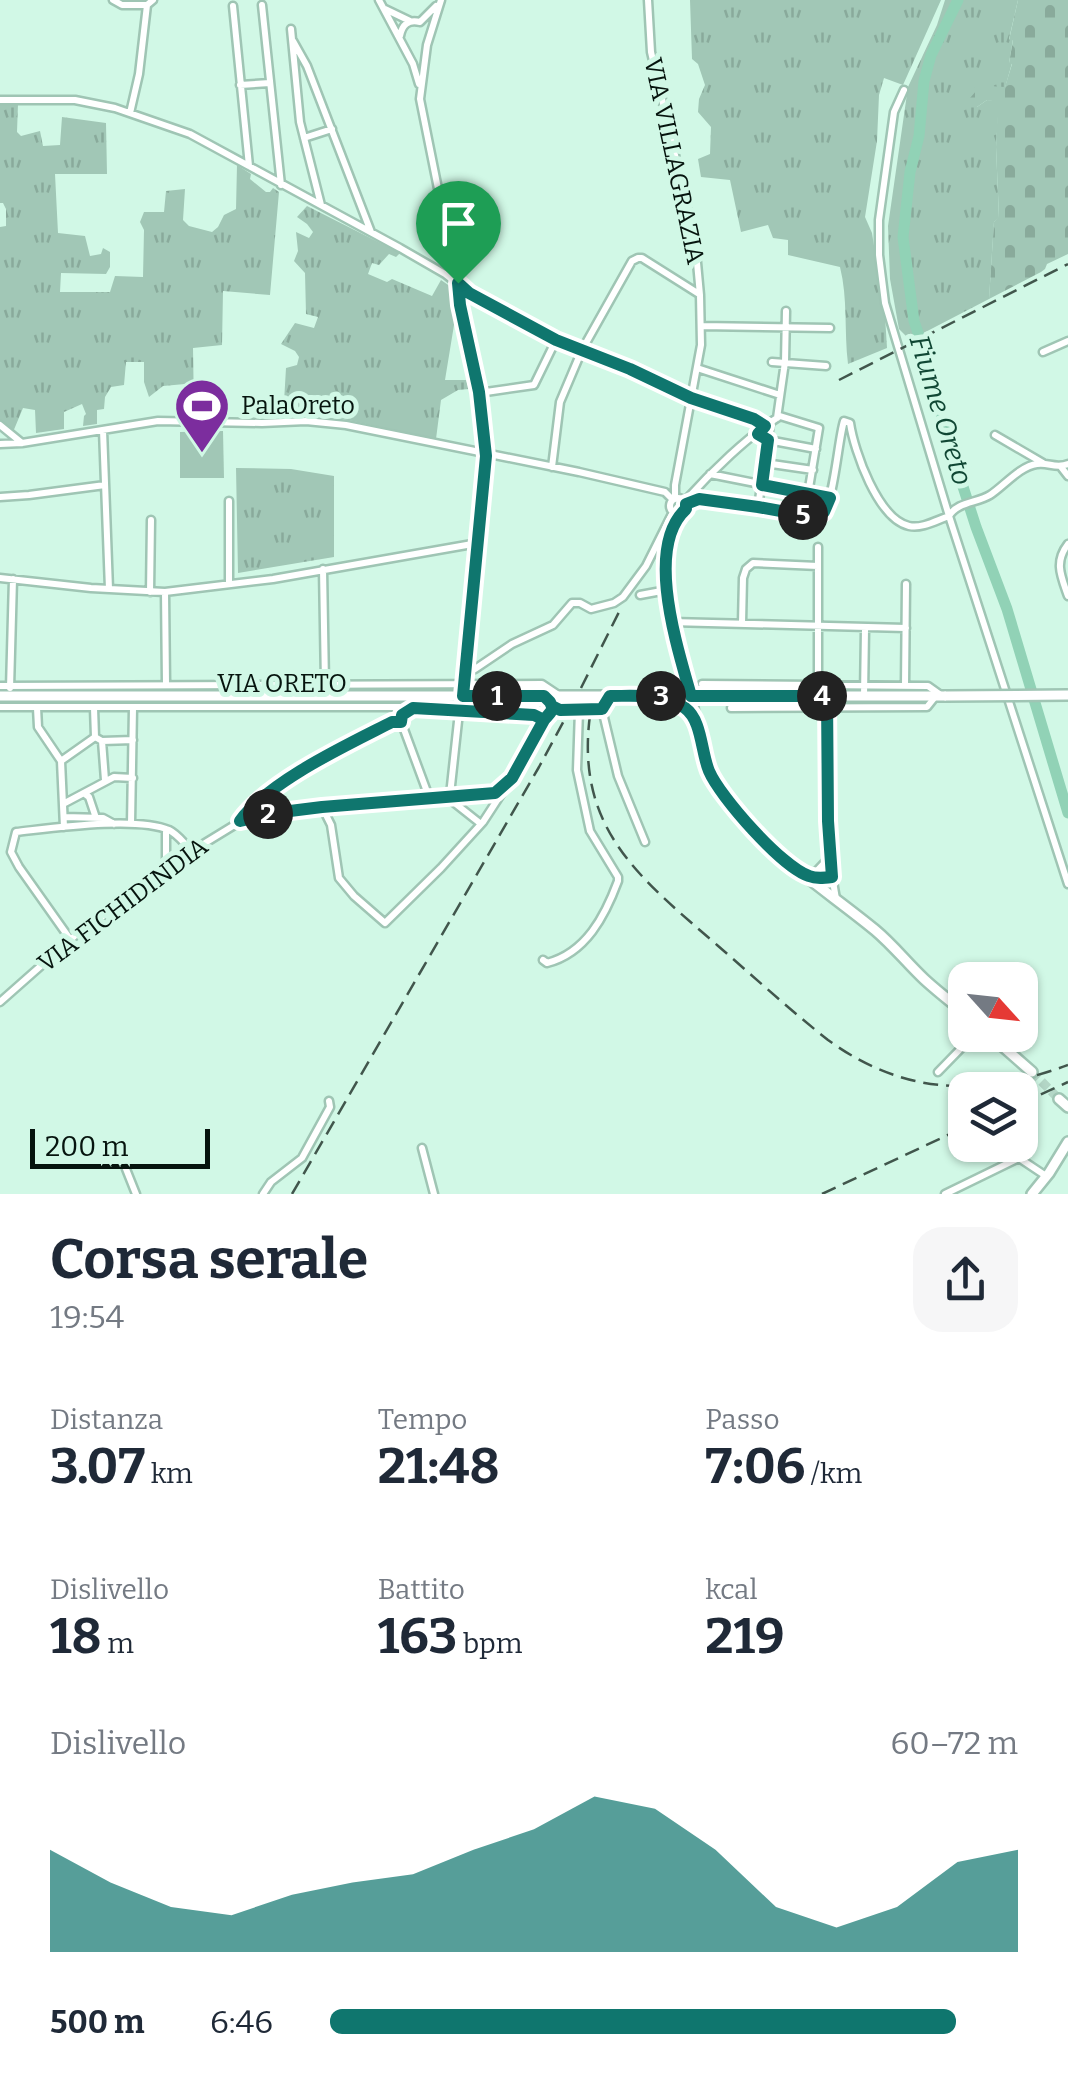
<!DOCTYPE html>
<html lang="it">
<head>
<meta charset="utf-8">
<style>
	body { margin:0; font-family:Bitter,serif; background:#f6f6f7; color:#1f2937; height:100vh; display:flex; flex-direction:column; font-size:38px; white-space:nowrap }
	* { box-sizing:border-box; margin:0 }
	p { font-size:32px; color:#747a83 }
	.icon { flex:none; width:55px; height:55px; fill:none; stroke:currentColor; stroke-width:2; stroke-linecap:round; stroke-linejoin:round }
	.map { position:relative; height:1194px; overflow:hidden }
	.drawer { display:flex; flex-direction:column; background:#fff; flex:1 }
	.drawer>* { flex:none }
	.needle { width:65px; rotate:117deg }
	.buttons { position:absolute; left:948px; top:962px; display:grid; gap:20px }
	.buttons a { display:grid; place-items:center; width:90px; height:90px; border-radius:20px; background:#fff; box-shadow:0 2px 8px #0004; font-size:50px }
	.scale { position:absolute; left:30px; bottom:25px; width:180px; box-sizing:border-box; padding-left:10px; border:5px solid #06140e; border-top:0; font-size:28px; line-height:35px; white-space:nowrap; color:#06140e; -webkit-text-stroke:8px #d1f8e6; paint-order:stroke }
	.pin { position:absolute; display:grid; place-items:center; width:85px; height:85px; color:#fff; margin:-102px -42px; border-radius:50% 50% 50% 0; rotate:-45deg; box-shadow:0 0 10px #0007 }
	.pin .icon { rotate:45deg }
	.km { position:absolute; width:50px; height:50px; margin:-25px; border-radius:50%; background:#222; color:#fff; font-size:28px; line-height:50px; text-align:center }
	.round { display:grid; place-items:center; flex:none; width:105px; height:105px; border-radius:30px; background:#f6f6f7 }
	.summary { display:flex; align-items:center; justify-content:space-between; height:170px; padding:0 50px }
	h1 { font-size:55px; font-weight:700; line-height:75px }
	.figures { display:grid; grid-template-columns:repeat(3,1fr); gap:15px; height:170px; padding:10px 50px }
	.figures div { display:grid; align-content:center }
	.figures b { font-size:50px; font-weight:700 }
	.figures small { font-size:28px; font-weight:400 }
	.figures p { font-size:28px }
	.chart { height:280px; padding:20px 50px }
	.chart p { display:flex; justify-content:space-between }
	.chart svg { width:100%; height:180px; margin-top:10px; fill:#0f766e; opacity:.7 }
	ul { padding:0 50px; list-style:none; font-size:32px }
	li { display:grid; grid-template-columns:160px 120px 1fr; align-items:center; height:75px }
	li i { height:25px; border-radius:12px; background:#0f766e }
	.map>svg:first-child { display:block }
	.grass { fill:url(#grass-tufts) }
	.cemetery { fill:url(#cemetery-stones) }
	.garden { fill:#a1c7b6 }
	.lines { fill:none; stroke-linecap:round; stroke-linejoin:round }
	.river { stroke:#91d2b6; stroke-width:11 }
	.secondary-tunnel { stroke:#b3d6c6; stroke-width:9; stroke-dasharray:9 4.5; stroke-linecap:butt }
	.street-casing { stroke:#9fc5b4; stroke-width:11 }
	.secondary-casing { stroke:#9fc5b4; stroke-width:14 }
	.street { stroke:#fff; stroke-width:6 }
	.secondary { stroke:#fff; stroke-width:9 }
	.rail { stroke:#41564c; stroke-width:2.5; stroke-dasharray:15 8; stroke-linecap:butt }
	.secondary-bridge-casing { stroke:#9fc5b4; stroke-width:14; stroke-linecap:butt }
	.secondary-bridge { stroke:#fff; stroke-width:9 }
	.route-casing { stroke:#fff; stroke-width:20 }
	.route { stroke:#0f766e; stroke-width:12 }
	.labels { text-anchor:middle; dominant-baseline:central; stroke-width:10; stroke-linejoin:round; paint-order:stroke }
	.street-label { font-size:25px; fill:#06140e; stroke:#d1f8e6 }
	.poi-label { font-size:25px; fill:#06140e; stroke:#d1f8e6; text-anchor:start }
	.water-label { font-size:28px; font-style:italic; fill:#104734; stroke:#d1f8e6 }
</style>
</head>
<body>
<div class="map">
<svg width="1068" height="1194" viewBox="0 0 1068 1194">
	<defs>
		<pattern id="grass-tufts" width="24" height="20" patternUnits="userSpaceOnUse" patternTransform="scale(2.5)"><rect width="24" height="20" fill="#a1c7b6"/><path d="M3 7l-1-3M5 7V3M7 7l1-3M15 17l-1-3M17 17v-4M19 17l1-3" fill="none" stroke="#89aa9b"/></pattern>
		<pattern id="cemetery-stones" width="16" height="16" patternUnits="userSpaceOnUse" patternTransform="scale(2.5)"><rect width="16" height="16" fill="#a1c7b6"/><path d="M2 7V4a2 2 0 0 1 4 0v3zM10 15v-3a2 2 0 0 1 4 0v3z" fill="#89aa9b"/></pattern>
	</defs>
	<rect width="100%" height="100%" fill="#d1f8e6"/>
	<path class="grass" d="M690 0H941L903 85 884 78 879 95 877 141 865 217 872 233 885 316 887 348 848 364C844 331 848 299 840 267L788 255V240L773 238 768 225 741 232 730 180 701 177 698 159 710 154 711 127 698 112 699 99 705 85 698 64 692 59Z
		M945 0H1018L1009 39H1013L1009 63H1012L1005 88 977 90V107L987 100 999 101 996 147 999 218 994 222 989 299 910 340 899 329 890 279 888 226 908 87 937 25Z
		M0 103 18 104 17 132 21 136 40 131 43 146 60 145 62 117 106 123 107 174H55L58 233 85 236 90 256 101 254 103 248 110 252V267L106 274 61 273 60 292H110L115 276 143 277 144 230 140 222 144 212H164L166 191 185 189 183 220 189 226 212 232 218 227 224 215 236 209 237 165 251 174 250 179 266 192H270L273 188 279 192 270 295 223 291 222 345 193 348 194 411H187L185 384 163 386 149 397 144 382V362H126L124 385 111 387 105 397 104 409 97 410V424L83 426 84 416 86 414 82 404 64 412V429L36 433 35 410 23 408 13 432 0 421V227L6 226V209L3 203H0Z
		M307 206 400 253 396 257 389 254 379 265 372 263 368 274 387 282 392 279 432 296 441 280 454 289V325L445 380H466L469 389 458 390 441 400 436 439 334 417 275 414 276 408 284 402 286 368 297 365 299 357 295 351 281 344 295 323 314 328 318 317 306 314 305 273 294 261 298 251 296 232 309 238 313 232 307 224 297 217Z
		M236 468 291 469 334 476V557L238 573Z"/>
	<path class="cemetery" d="M1018 0H1068V254L1047 264 1045 269 1041 272 989 299 994 222 999 217 996 147 998 102 987 100 977 107 970 98 977 90 969 80 978 73 988 86 1005 87 1012 64 1009 63 1013 40H1009Z"/>
	<path class="garden" d="M223 431 224 478H180V432Z"/>
	<g class="lines">
		<path class="river" d="M958 0 931 55 924 81 919 136 910 172 903 237 914 321 926 356 948 440 976 527 1007 609 1068 813"/>
		<path class="secondary-tunnel" d="M1032 1072 1059 1099"/>
		<g class="street-casing">
			<path id="street" d="M113 0 122 5H147L153 0
				M379 0 413 64 419 84
				M441 0 427 45 420 99 479 393 486 455 463 696
				M648 0 651 52 695 241 700 295 701 345 675 485V499
				M262 5 281 185
				M233 6 249 166
				M385 9 410 21
				M291 29 300 122 321 205
				M400 36C402 25 408 19 420 22L436 6
				M293 41 307 66 371 232
				M240 85 270 83
				M904 90 894 112 879 220V255L885 303 949 516 1068 884
				M0 100H75L115 108 190 134 400 248 445 274 469 293 534 329 631 369 691 398 753 419 765 426
				M130 113 139 74 147 5
				M304 138 332 129
				M701 326 830 328
				M1043 352 1068 341
				M772 362 826 366
				M697 368 780 395
				M479 393 534 385 556 340
				M777 418 785 362 786 311
				M844 421 850 423C854 451 878 519 909 526 922 529 937 520 949 516 957 502 977 503 990 495 1004 486 1020 466 1037 464 1048 462 1056 469 1068 464
				M0 425 22 443
				M103 430 109 589
				M758 434 768 440 816 449
				M995 435 1043 463
				M0 444 22 443 158 421 262 423 306 421 346 425 579 472 665 492 673 500
				M765 463 813 470
				M552 467 560 402 582 350 632 261 638 258H642L699 294
				M1061 467 1068 476
				M710 474 830 498
				M0 497 29 495 105 485
				M670 506a8 8 0 1 1 16 0a8 8 0 1 1-16 0Z
				M229 501V584
				M685 501C710 473 748 436 780 416L819 428 808 494
				M686 504C715 493 781 511 814 517 816 516 819 516 821 515 834 506 838 439 844 421
				M758 507 770 424
				M680 514C676 524 671 535 668 545 657 588 680 654 691 696
				M1068 544C1054 562 1061 576 1068 596
				M323 569 325 684
				M0 578 91 588 165 592 273 579 478 543
				M150 592 151 520
				M165 592 166 684
				M640 595 667 590
				M671 622 906 628
				M742 623 743 578 746 569 753 563 818 566
				M465 671 475 669 512 644 553 625 572 603H580L591 609 614 603 623 597 646 566 673 512
				M702 684 928 686 942 696
				M818 685V547
				M905 685 906 584
				M0 686 542 684 560 696
				M10 688 13 579
				M827 696 829 858 836 899
				M864 696 865 629
				M552 704 560 710 602 709 610 697
				M0 707H413L534 715 544 720
				M37 708 38 727 61 761 64 827
				M412 708 402 715V724L429 797
				M731 708 927 707 935 697
				M602 709 618 776 645 842
				M95 737 102 741 105 780
				M102 741 133 740
				M61 761 95 737 94 708
				M85 794 89 797 96 818
				M450 795 459 712
				M447 797 481 824
				M63 804 114 777 133 778
				M322 807 331 825 339 878 354 896 385 923 441 868 483 822 507 785
				M64 817 103 818 114 824
				M241 821 274 813 322 807 495 793C516 774 527 750 541 726 545 718 550 713 552 705
				M131 824 133 708
				M166 829V872
				M803 874H814L828 859
				M808 876 831 877
				M70 939 19 867 11 852 16 832C53 828 136 816 169 830 179 835 184 844 192 851
				M543 960 547 963C586 953 605 916 618 881V877L590 831 577 770 579 710
				M0 1002 78 933 166 873 192 851 241 821 252 805 322 759 392 722H401
				M938 1072 974 1035
				M422 1148 434 1194
				M126 1169 136 1194
				M263 1194 271 1182 302 1158 330 1107 329 1101
				M945 1194 1019 1158 1046 1176"/>
		</g>
		<g class="secondary-casing">
			<path id="secondary" d="M0 696H946
				M691 696C696 723 699 754 712 778 744 838 823 887 875 930 893 945 907 963 924 979 937 991 951 1002 965 1013
				M664 697 687 710 693 716
				M990 1035 1032 1072
				M1059 1099 1068 1107
				M1032 1194 1049 1173 1068 1142"/>
		</g>
		<use href="#street" class="street"/>
		<use href="#secondary" class="secondary"/>
		<path class="rail" d="M839 380 1068 264
			M581 688 620 610
			M590 715C575 829 640 878 717 945 754 977 790 1010 828 1040 905 1096 982 1097 1068 1065
			M1020 1104 1068 1082
			M292 1194 539 767 567 715
			M822 1194 965 1127"/>
		<g class="secondary-bridge-casing">
			<path id="secondary-bridge" d="M946 696 1068 695"/>
		</g>
		<use href="#secondary-bridge" class="secondary-bridge"/>
	</g>
	<g class="lines">
		<g class="route-casing">
			<path id="route" d="M458 283 460 305 479 392 486 456 463 696H544L550 702 553 709 544 720 534 715 413 708 402 715 401 722H392C347 745 269 781 240 821L274 813 322 807 495 793 512 778 544 720C548 715 553 712 552 706L560 710 602 709 610 696C637 696 662 693 685 708 702 720 701 752 709 771 720 797 782 867 809 876 816 879 824 878 832 877L828 821 827 696H691C678 649 644 547 686 509V504L699 499 758 507 814 517 824 512 830 498 762 485 768 440 758 434 765 426 754 419 691 398 630 369 556 340 469 293 458 283"/>
		</g>
		<use href="#route" class="route"/>
	</g>
	<defs>
		<g id="stadium-pin" transform="scale(2.875)"><path d="M0 17L-7.5 6A9.5 9.5 0 1 1 7.5 6Z" fill="#7c2d9e" stroke="#d1f8e6"/><path d="M0-5a6.5 5 0 1 0 0 10a6.5 5 0 1 0 0-10ZM-3.5-1.8h7v3.6h-7Z" fill="#fff"/></g>
	</defs>
	<g fill-rule="evenodd">
		<use href="#stadium-pin" x="202" y="406"/>
	</g>
	<g class="labels">
		<g class="street-label">
			<text transform="translate(674 161) rotate(78)">VIA VILLAGRAZIA</text>
			<text x="282" y="684">VIA ORETO</text>
			<text transform="translate(123 905) rotate(-37)">VIA FICHIDINDIA</text>
		</g>
		<g class="poi-label">
			<text x="241" y="406">PalaOreto</text>
		</g>
		<g class="water-label">
			<text transform="translate(941 410) rotate(73)">Fiume Oreto</text>
		</g>
	</g>
</svg>
<div class="buttons">
<a><svg class="needle" viewBox="-14 -14 28 28"><path d="M0-13l5 13h-10z" fill="#e53935"/><path d="M0 13l5-13h-10z" fill="#747a83"/></svg></a>
<a><svg class="icon" aria-label="layers" viewBox="0 0 24 24"><path d="M12 4l9 5-9 5-9-5zM3 14l9 5 9-5"/></svg></a>
</div>
<div class="scale">200 m</div>
<div class="pin" style="left:458px;top:283px;background:#1e9e55"><svg class="icon" aria-label="arrive" viewBox="0 0 24 24"><path d="M6 21V4h12l-3 4 3 4H6"/></svg></div>
<b class="km" style="left:497px;top:696px">1</b>
<b class="km" style="left:268px;top:814px">2</b>
<b class="km" style="left:661px;top:696px">3</b>
<b class="km" style="left:822px;top:696px">4</b>
<b class="km" style="left:803px;top:515px">5</b>
</div>
<section class="drawer">
<div class="summary"><div><h1>Corsa serale</h1><p>19:54</p></div><a class="round"><svg class="icon" aria-label="share" viewBox="0 0 24 24"><path d="M12 15V3M7 8l5-5 5 5M5 13v7h14v-7"/></svg></a></div>
<div class="figures">
<div><p>Distanza</p><b>3.07<small> km</small></b></div>
<div><p>Tempo</p><b>21:48</b></div>
<div><p>Passo</p><b>7:06<small> /km</small></b></div>
</div>
<div class="figures">
<div><p>Dislivello</p><b>18<small> m</small></b></div>
<div><p>Battito</p><b>163<small> bpm</small></b></div>
<div><p>kcal</p><b>219</b></div>
</div>
<div class="chart"><p><span>Dislivello</span>60–72 m</p>
<svg viewBox="0 0 160 44" preserveAspectRatio="none"><path d="M0 44V19L10 27L20 33L30 35L40 30L50 27L60 25L70 19L80 14L90 6L100 9L110 19L120 33L130 38L140 33L150 22L160 19V44z"/></svg>
</div>
<ul>
<li><b>500 m</b>6:46<i style="width:91%"></i></li>
</ul>
</section>
</body>
</html>
